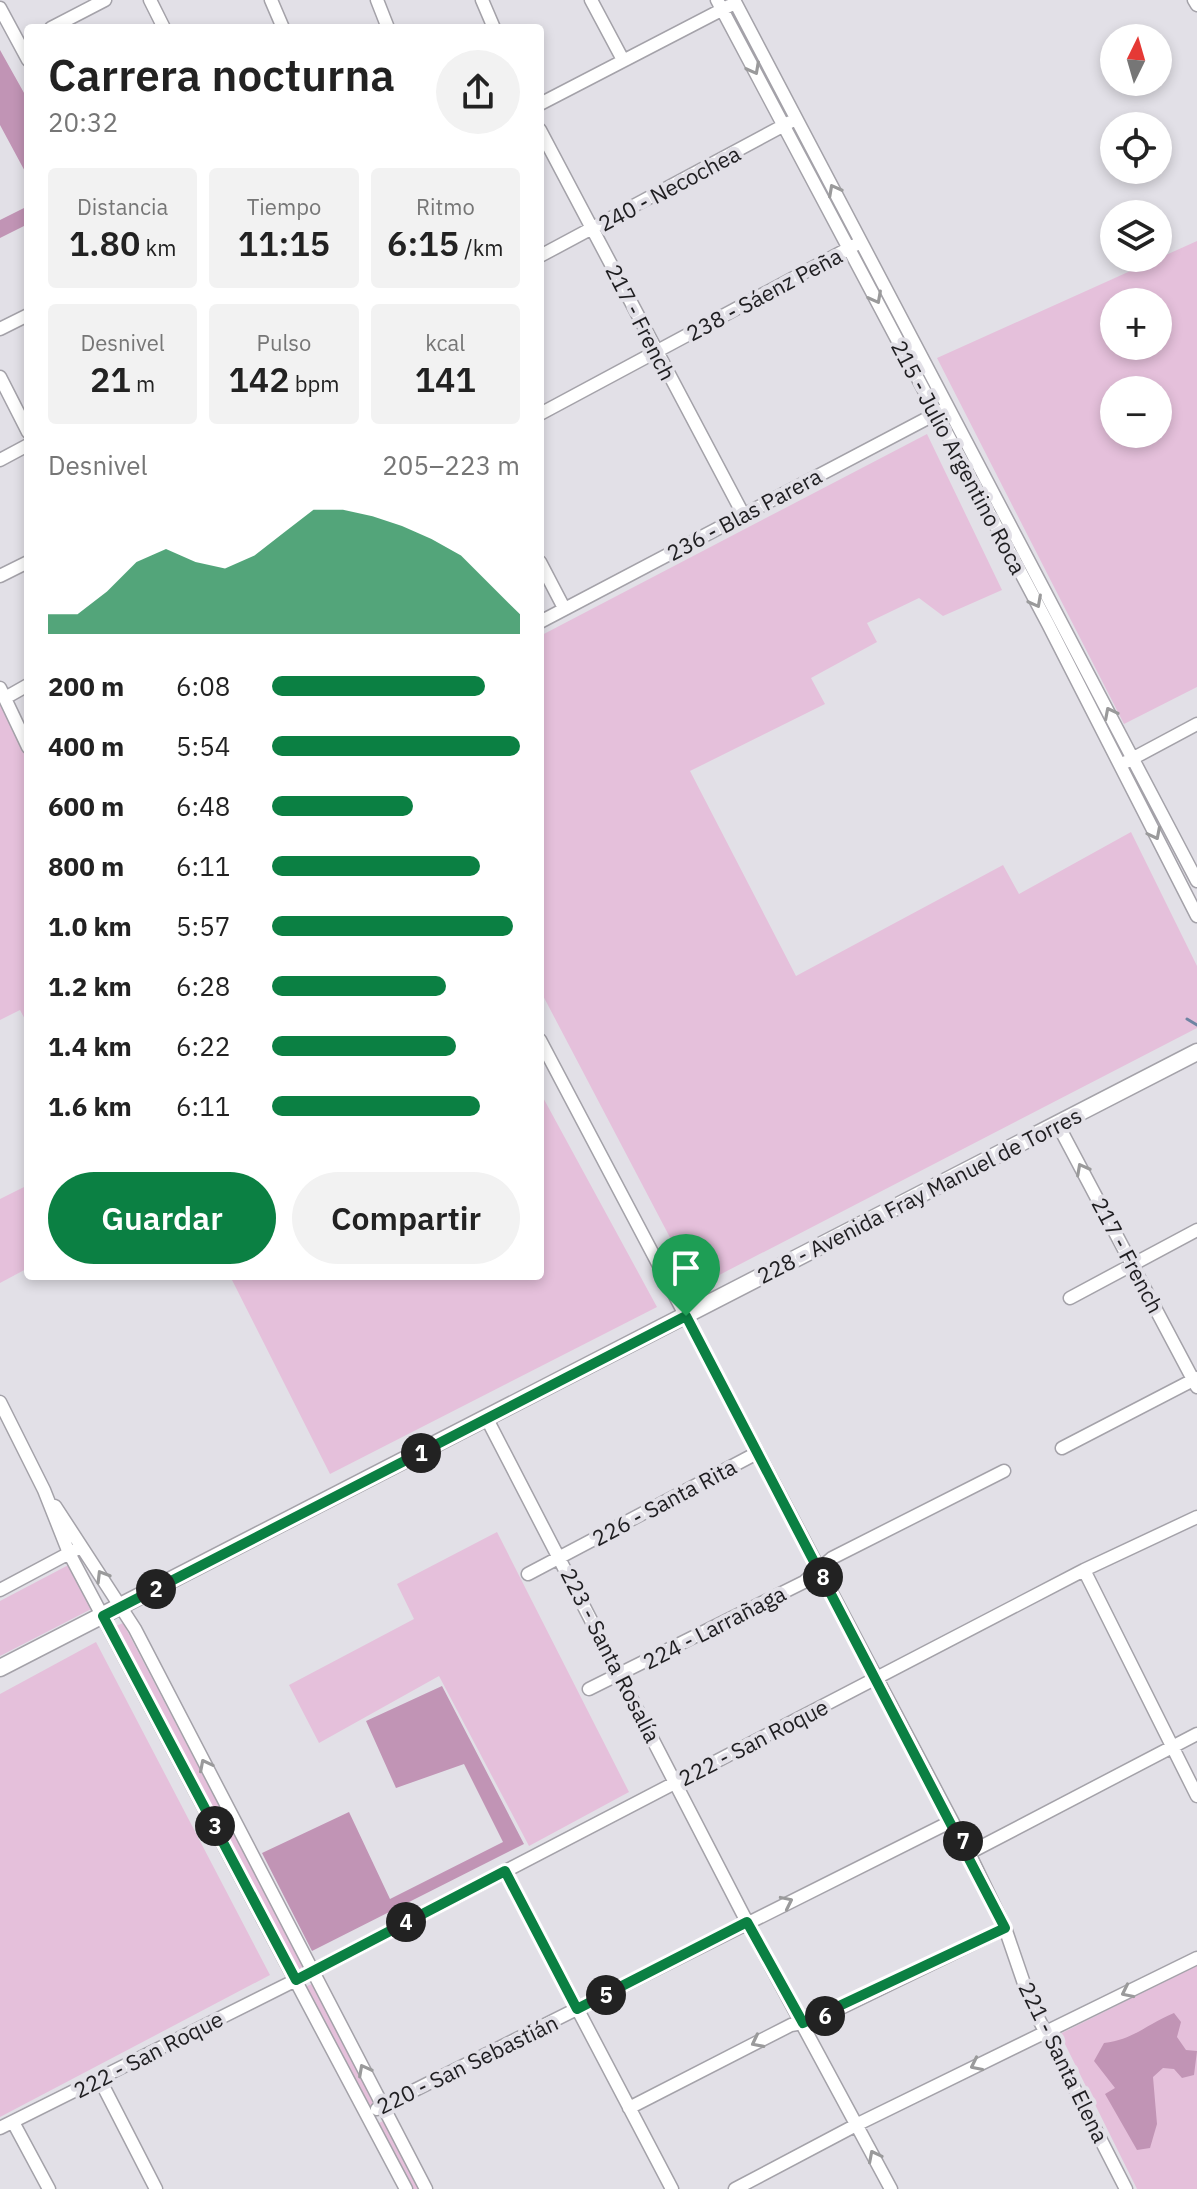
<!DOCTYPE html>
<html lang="es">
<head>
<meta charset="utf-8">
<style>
	body { margin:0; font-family:"IBM Plex Sans",sans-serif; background:#f2f2f2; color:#222; height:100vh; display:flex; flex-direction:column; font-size:30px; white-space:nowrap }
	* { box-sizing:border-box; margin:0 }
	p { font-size:26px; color:#767676 }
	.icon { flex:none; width:44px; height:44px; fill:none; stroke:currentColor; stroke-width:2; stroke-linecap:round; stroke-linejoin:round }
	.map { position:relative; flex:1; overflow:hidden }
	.drawer { position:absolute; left:24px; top:24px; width:520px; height:1256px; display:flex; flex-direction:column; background:#fff; border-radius:8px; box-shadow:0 4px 12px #0003 }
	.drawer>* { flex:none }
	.needle { width:52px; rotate:5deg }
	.buttons { position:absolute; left:1100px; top:24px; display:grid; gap:16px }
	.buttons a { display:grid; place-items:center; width:72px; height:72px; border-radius:50%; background:#fff; box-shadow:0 4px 12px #0003; font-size:40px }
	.pin { position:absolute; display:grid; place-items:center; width:68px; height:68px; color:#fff; margin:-82px -34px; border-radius:50% 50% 50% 0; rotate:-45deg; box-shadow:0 0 8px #0007 }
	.pin .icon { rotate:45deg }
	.km { position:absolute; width:40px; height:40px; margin:-20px; border-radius:50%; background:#222; color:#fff; font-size:22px; line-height:40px; text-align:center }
	.round { display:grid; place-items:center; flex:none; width:84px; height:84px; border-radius:42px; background:#f2f2f2 }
	.overview { display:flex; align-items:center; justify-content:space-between; height:136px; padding:0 24px }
	h1 { font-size:44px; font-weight:600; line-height:60px }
	.metrics { display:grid; grid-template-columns:repeat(3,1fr); gap:12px; height:136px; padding:8px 24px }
	.metrics div { display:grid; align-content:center; border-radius:8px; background:#f2f2f2; text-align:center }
	.metrics b { font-size:34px; font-weight:600 }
	.metrics small { font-size:22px; font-weight:400 }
	.metrics p { font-size:22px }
	.chart { height:224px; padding:16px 24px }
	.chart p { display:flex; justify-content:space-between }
	.chart svg { width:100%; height:144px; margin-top:8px; fill:#0b8043; opacity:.7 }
	.action { display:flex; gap:16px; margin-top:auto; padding:16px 24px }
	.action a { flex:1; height:92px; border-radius:48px; background:#0b8043; color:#fff; font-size:32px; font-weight:600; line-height:92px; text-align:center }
	.action a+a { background:#f2f2f2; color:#222 }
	ul { padding:0 24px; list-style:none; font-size:26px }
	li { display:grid; grid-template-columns:128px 96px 1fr; align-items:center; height:60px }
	li i { height:20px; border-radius:10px; background:#0b8043 }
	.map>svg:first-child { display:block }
	.green { fill:#e5c0db; fill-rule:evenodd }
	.forest { fill:#c194b5 }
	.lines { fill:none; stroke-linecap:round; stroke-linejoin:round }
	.stream { stroke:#6e84a2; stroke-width:3 }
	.minor-casing { stroke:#a4a2a9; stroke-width:15 }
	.major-casing { stroke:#a4a2a9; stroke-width:19 }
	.minor { stroke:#fff; stroke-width:12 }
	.major { stroke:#fff; stroke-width:16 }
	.oneway { stroke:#9a9a9b }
	.route-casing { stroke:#fff; stroke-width:16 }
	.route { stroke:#0b8043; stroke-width:10 }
	.labels { text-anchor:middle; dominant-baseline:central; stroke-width:8; stroke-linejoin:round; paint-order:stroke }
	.street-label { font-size:22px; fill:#1f1e21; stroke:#e2e0e7 }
</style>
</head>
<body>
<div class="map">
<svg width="1197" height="2189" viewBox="0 0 1197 2189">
	<rect width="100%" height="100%" fill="#e2e0e7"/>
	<path class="green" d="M1197 241V687L1124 724 937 358ZM1114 302H1158V346H1114ZM1114 390H1158V434H1114Z
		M927 434 1002 590 943 616 919 598 867 623 877 642 811 678 825 704 690 771 796 976 1003 865 1019 894 1131 832 1197 966V1028L696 1287 540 990V636Z
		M0 696 28 751V1025L20 1010 0 1020Z
		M540 1092 657 1307 330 1474 230 1276H540Z
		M28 1185V1268L0 1283V1199Z
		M497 1532 629 1792 529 1846 439 1676 319 1743 289 1685 414 1619 397 1584Z
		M78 1560 101 1604 0 1656V1601Z
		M123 1623 303 1966 297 1971 116 1626Z
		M96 1642 270 1975 0 2117V1694Z
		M1197 1965V2189H1137L1060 2034Z
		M314 1983 376 2103 367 2107 305 1987Z
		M385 2120 422 2189H411L377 2124Z"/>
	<path class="forest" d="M0 50 28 100V177L0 125Z
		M28 206V224L0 238V220Z
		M442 1686 524 1844 312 1951 262 1853 349 1812 390 1899 503 1842 464 1764 396 1788 366 1721Z
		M1174 2013 1181 2022 1177 2037 1186 2050 1197 2051 1194 2075 1182 2078 1174 2069 1163 2068 1153 2077 1157 2124 1150 2148 1137 2150 1105 2094 1115 2088 1094 2061 1104 2043C1135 2039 1145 2025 1174 2013Z"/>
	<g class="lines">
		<path class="stream" d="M1187 1019 1197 1025"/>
		<g class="minor-casing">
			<path id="minor" d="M150 0 164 28
				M271 0 283 28
				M377 0 388 28
				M482 0 494 28
				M591 0 623 60
				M717 0 1048 624 1197 916
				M734 0 1197 881
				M1194 0 1197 5
				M0 8 28 60
				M51 28 105 0
				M540 104 729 6
				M540 130 743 514
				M540 256 790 122
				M0 329 28 315
				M0 377 28 432
				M540 414 855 245
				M0 460 28 445
				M540 562 564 608
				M0 576 28 562
				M540 622 943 410
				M0 688 28 747
				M5 698 28 685
				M1126 762 1197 724
				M540 1040 969 1853 1005 1928 1031 2004 1126 2189
				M1057 1123 1197 1387
				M1070 1298 1197 1230
				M0 1402 44 1490 69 1553 406 2189
				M487 1419 747 1922 891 2189
				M1062 1448 1197 1378
				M55 1506 135 1629 426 2189
				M1084 1570 1197 1796
				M528 1574 757 1453
				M0 1590 75 1550
				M589 1689 804 1582 832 1558 1004 1471
				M969 1853 1197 1734
				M505 1871 672 2189
				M99 2078 156 2189
				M629 2108 791 2025 814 2021 1005 1928
				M377 2109 952 1821
				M13 2122 49 2189
				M0 2128 296 1980 1084 1570 1197 1517
				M735 2189 858 2124 1197 1958"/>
		</g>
		<g class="major-casing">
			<path id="major" d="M0 1668 1197 1052"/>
		</g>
		<use href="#minor" class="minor"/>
		<use href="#major" class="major"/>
	</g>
	<defs><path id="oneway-chevron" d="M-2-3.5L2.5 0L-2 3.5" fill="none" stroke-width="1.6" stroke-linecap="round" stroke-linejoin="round" transform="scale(2)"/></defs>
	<g class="oneway">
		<use href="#oneway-chevron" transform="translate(754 69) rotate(62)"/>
		<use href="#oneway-chevron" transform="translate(834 190) rotate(-118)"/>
		<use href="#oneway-chevron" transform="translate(876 298) rotate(62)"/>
		<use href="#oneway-chevron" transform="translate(1036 602) rotate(62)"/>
		<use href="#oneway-chevron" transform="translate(1110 713) rotate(-117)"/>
		<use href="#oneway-chevron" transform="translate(1155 834) rotate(63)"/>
		<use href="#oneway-chevron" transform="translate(1082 1169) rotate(-118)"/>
		<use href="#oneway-chevron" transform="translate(102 1576) rotate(-121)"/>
		<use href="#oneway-chevron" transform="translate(205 1765) rotate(-117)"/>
		<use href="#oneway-chevron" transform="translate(787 1902) rotate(-26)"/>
		<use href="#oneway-chevron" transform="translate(1127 1992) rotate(154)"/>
		<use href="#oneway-chevron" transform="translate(757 2042) rotate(153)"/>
		<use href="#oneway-chevron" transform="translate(976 2065) rotate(154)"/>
		<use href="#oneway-chevron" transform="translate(364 2070) rotate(-118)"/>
		<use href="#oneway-chevron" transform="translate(874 2156) rotate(-117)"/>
	</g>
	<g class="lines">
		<g class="route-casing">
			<path id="route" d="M686 1316 1005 1928 803 2023 747 1922 577 2009 505 1871 296 1980 103 1616Z"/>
		</g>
		<use href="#route" class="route"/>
	</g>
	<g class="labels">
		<g class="street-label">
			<text transform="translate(669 188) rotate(-28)">240 - Necochea</text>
			<text transform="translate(764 294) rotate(-28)">238 - Sáenz Peña</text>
			<text transform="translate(641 322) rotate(63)">217 - French</text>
			<text transform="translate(959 457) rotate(62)">215 - Julio Argentino Roca</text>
			<text transform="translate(744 514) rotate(-28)">236 - Blas Parera</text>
			<text transform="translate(919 1195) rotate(-27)">228 - Avenida Fray Manuel de Torres</text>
			<text transform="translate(1128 1255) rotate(62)">217 - French</text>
			<text transform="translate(664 1502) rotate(-28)">226 - Santa Rita</text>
			<text transform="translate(714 1627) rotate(-27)">224 - Larrañaga</text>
			<text transform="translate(611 1655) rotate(63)">223 - Santa Rosalía</text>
			<text transform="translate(753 1742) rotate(-27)">222 - San Roque</text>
			<text transform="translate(148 2054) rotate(-27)">222 - San Roque</text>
			<text transform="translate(1064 2062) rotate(64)">221 - Santa Elena</text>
			<text transform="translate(467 2064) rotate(-26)">220 - San Sebastián</text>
		</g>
	</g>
</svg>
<div class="buttons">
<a><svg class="needle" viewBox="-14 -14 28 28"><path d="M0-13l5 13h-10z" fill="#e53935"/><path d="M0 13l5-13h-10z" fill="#767676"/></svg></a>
<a><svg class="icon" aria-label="locate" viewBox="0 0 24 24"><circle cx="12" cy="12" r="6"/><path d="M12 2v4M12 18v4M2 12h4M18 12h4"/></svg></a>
<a><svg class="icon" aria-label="layers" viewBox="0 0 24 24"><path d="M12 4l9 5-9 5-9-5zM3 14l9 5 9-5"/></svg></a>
<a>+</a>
<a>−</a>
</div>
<div class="pin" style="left:686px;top:1316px;background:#1e9e55"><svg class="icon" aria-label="arrive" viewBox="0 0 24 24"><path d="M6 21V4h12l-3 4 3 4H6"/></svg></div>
<b class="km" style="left:421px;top:1453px">1</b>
<b class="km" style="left:156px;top:1589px">2</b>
<b class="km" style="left:215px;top:1826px">3</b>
<b class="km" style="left:406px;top:1922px">4</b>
<b class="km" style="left:606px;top:1995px">5</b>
<b class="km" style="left:825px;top:2016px">6</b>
<b class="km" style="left:963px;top:1841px">7</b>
<b class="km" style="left:823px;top:1577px">8</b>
<section class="drawer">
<div class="overview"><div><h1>Carrera nocturna</h1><p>20:32</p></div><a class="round"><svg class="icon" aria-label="share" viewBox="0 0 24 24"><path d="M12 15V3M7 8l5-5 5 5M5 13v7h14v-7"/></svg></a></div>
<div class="metrics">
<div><p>Distancia</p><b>1.80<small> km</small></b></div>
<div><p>Tiempo</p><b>11:15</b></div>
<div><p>Ritmo</p><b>6:15<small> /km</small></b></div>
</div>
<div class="metrics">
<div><p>Desnivel</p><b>21<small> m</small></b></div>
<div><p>Pulso</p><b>142<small> bpm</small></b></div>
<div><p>kcal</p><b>141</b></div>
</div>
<div class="chart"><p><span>Desnivel</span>205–223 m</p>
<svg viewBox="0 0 160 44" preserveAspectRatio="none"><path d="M0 44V38L10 38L20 31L30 22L40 18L50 22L60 24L70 20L80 13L90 6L100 6L110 8L120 11L130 15L140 20L150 29L160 38V44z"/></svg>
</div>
<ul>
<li><b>200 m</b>6:08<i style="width:86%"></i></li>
<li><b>400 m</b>5:54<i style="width:100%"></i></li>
<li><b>600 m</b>6:48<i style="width:57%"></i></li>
<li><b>800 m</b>6:11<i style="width:84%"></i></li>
<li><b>1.0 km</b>5:57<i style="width:97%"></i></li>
<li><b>1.2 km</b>6:28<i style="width:70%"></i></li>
<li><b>1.4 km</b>6:22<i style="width:74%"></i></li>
<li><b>1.6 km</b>6:11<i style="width:84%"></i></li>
</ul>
<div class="action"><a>Guardar</a><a>Compartir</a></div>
</section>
</div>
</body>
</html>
